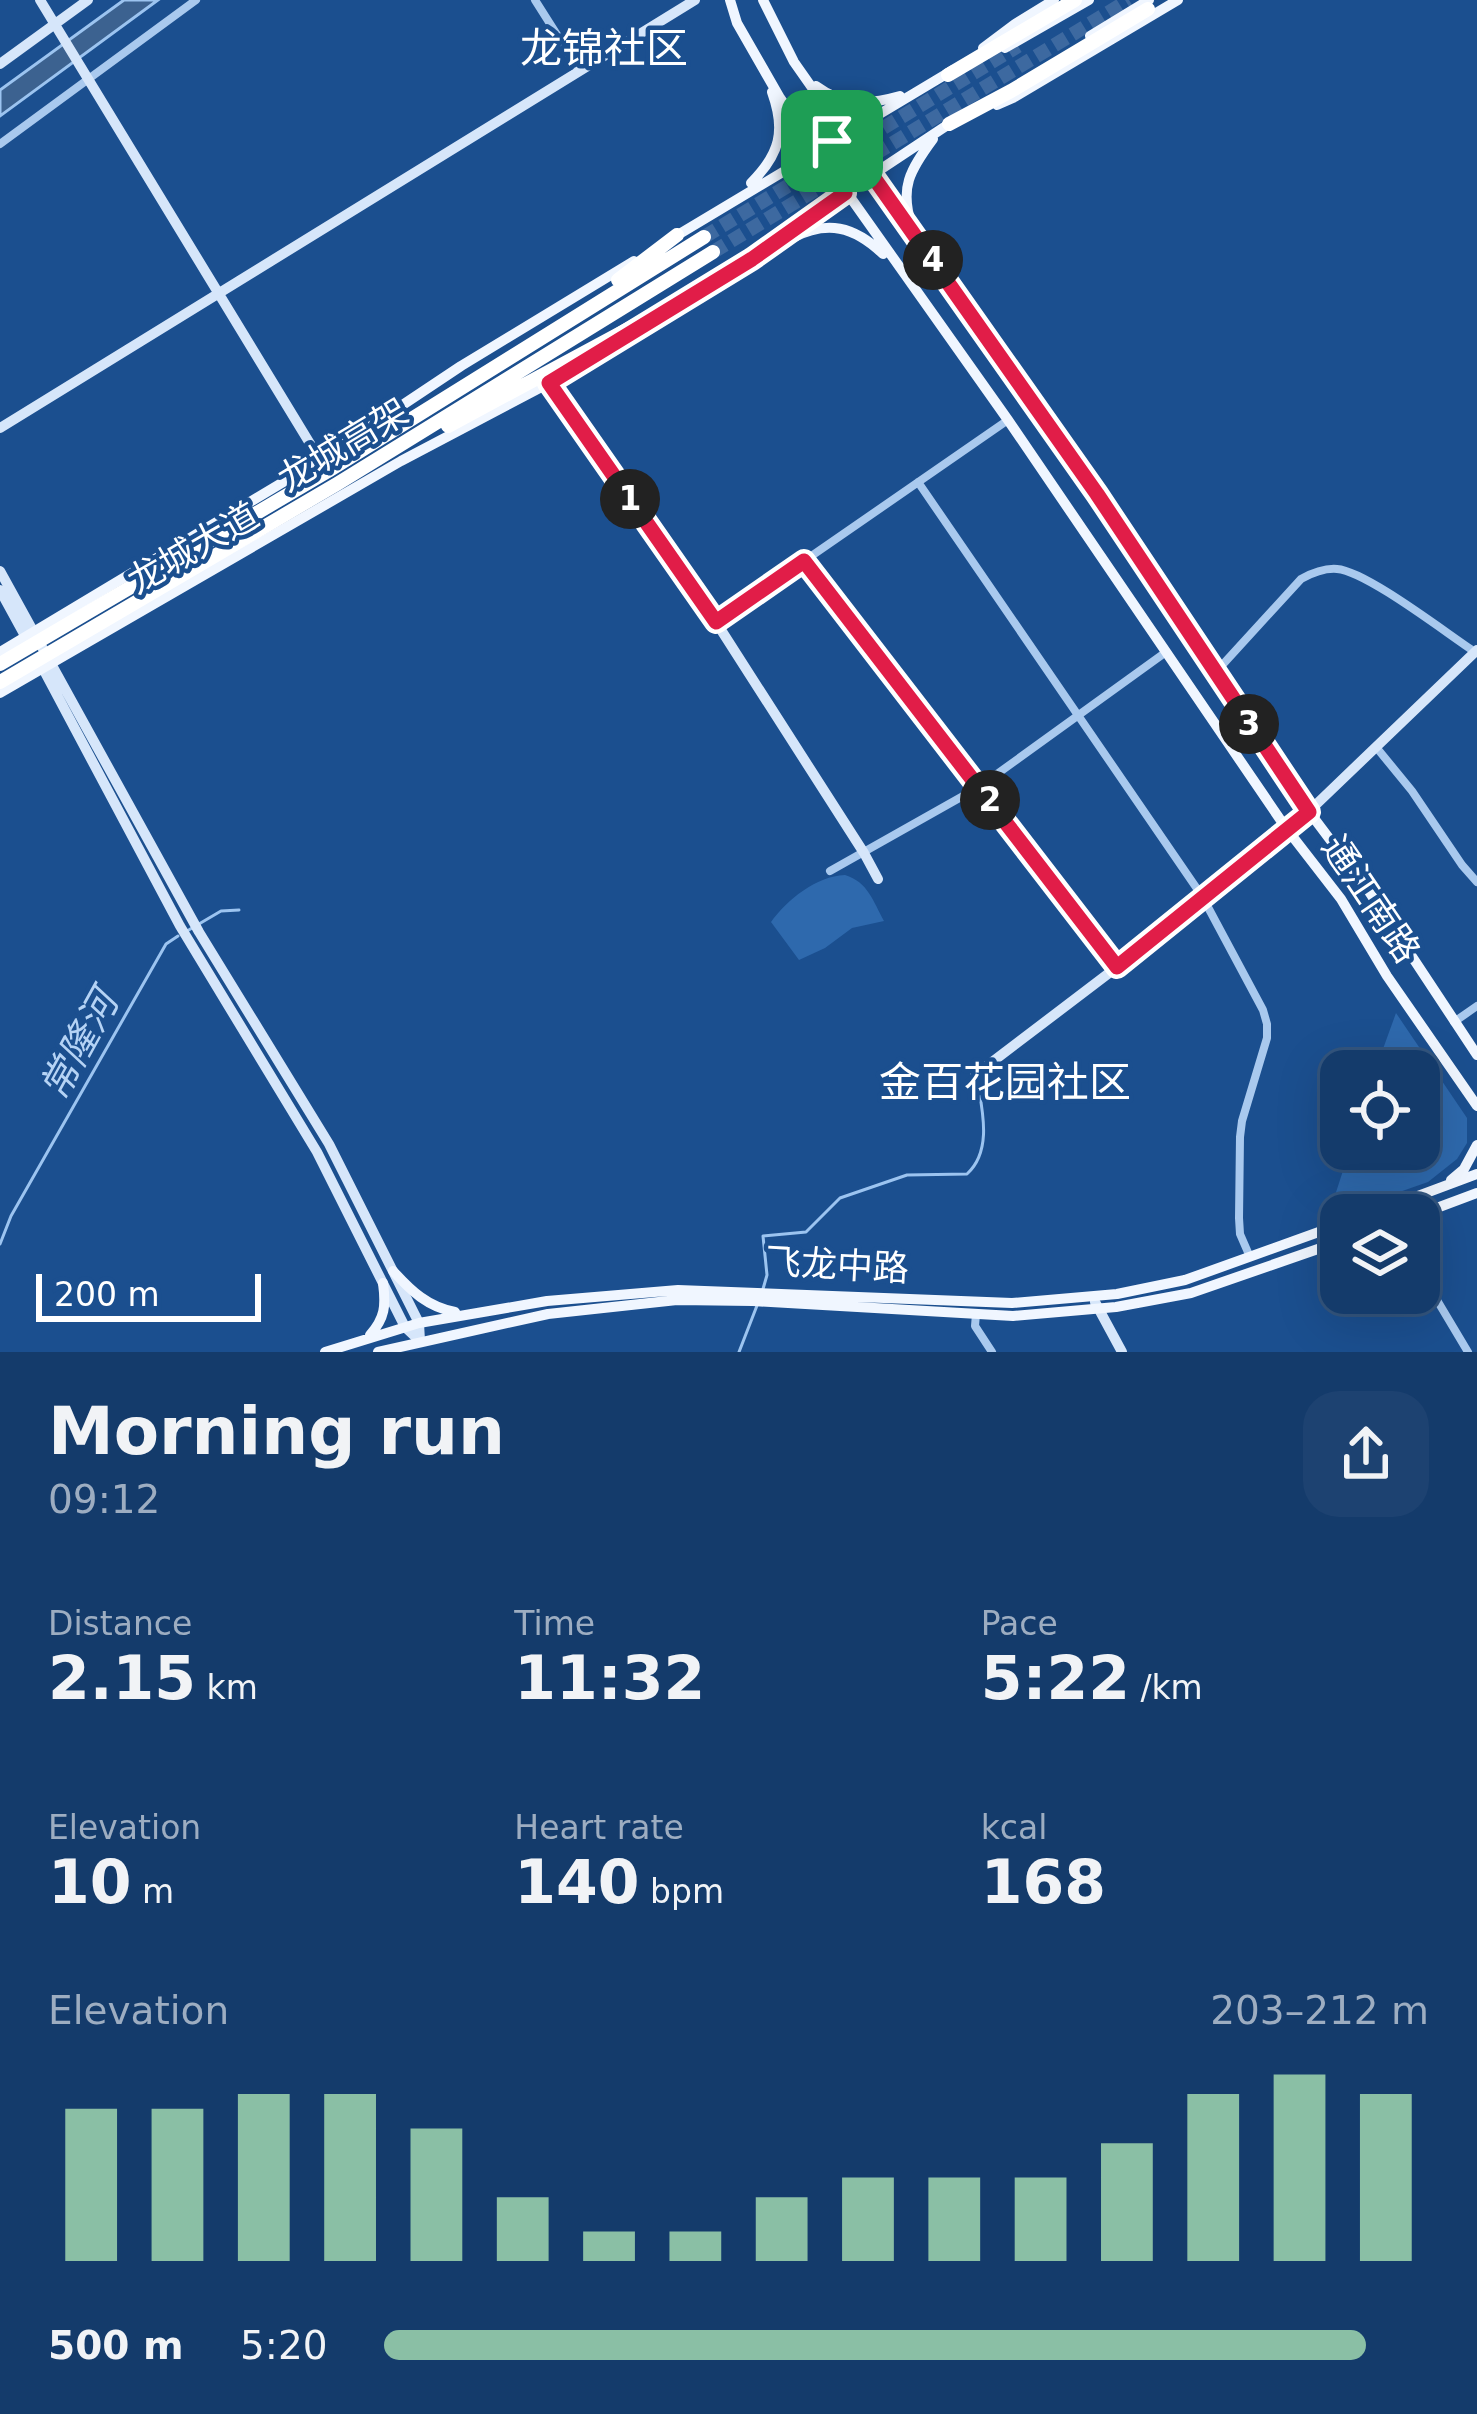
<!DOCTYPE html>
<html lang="en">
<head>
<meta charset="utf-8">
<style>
	body { margin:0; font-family:"DejaVu Sans","Noto Sans SC",sans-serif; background:#1d4271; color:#f1f3f6; height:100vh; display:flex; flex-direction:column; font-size:45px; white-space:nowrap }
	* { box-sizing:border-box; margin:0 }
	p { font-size:39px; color:#9dadc1 }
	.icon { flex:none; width:66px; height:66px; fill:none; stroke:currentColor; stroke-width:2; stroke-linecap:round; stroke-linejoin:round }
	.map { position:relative; height:1352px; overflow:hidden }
	.drawer { display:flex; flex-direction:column; background:#143b6b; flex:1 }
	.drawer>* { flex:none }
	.tools { position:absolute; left:1320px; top:1050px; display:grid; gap:24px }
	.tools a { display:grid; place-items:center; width:120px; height:120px; border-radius:24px; background:#143b6b; box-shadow:0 12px 48px #0002,0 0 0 3px #33557e; font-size:60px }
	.scale { position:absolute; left:36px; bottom:30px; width:225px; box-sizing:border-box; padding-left:12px; border:6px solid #fff; border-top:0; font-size:33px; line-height:42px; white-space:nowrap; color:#fff; -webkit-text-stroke:9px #1b4f8f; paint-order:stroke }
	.pin { position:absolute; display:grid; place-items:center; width:102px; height:102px; color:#fff; margin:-51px; border-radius:24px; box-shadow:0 6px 18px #0006 }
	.km { position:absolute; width:60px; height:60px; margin:-30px; border-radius:50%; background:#222; color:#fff; font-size:33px; line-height:60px; text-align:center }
	.round { display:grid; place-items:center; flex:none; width:126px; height:126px; border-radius:36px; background:#1d4271 }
	.headline { display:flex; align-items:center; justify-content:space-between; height:204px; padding:0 48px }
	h1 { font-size:66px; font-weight:700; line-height:90px }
	.metrics { display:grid; grid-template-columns:repeat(3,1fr); gap:18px; height:204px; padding:12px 48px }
	.metrics div { display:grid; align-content:center }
	.metrics b { font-size:60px; font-weight:700 }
	.metrics small { font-size:33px; font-weight:400 }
	.metrics p { font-size:33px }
	.chart { height:336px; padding:24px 48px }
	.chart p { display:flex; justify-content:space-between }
	.chart svg { width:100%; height:216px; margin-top:12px; stroke:#8abfa5; stroke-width:6 }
	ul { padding:0 48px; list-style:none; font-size:39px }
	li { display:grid; grid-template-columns:192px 144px 1fr; align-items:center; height:90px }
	li i { height:30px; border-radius:15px; background:#8abfa5 }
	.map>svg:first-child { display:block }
	.green { fill:#2e69ad }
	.water { fill:#3c6290; stroke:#9cc4f0; stroke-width:3 }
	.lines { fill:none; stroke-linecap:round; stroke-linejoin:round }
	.stream { stroke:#9cc4f0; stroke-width:3 }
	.highway-tunnel { stroke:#3d69a0; stroke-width:14; stroke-dasharray:14 7; stroke-linecap:butt }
	.street { stroke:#a9c9ee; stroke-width:8 }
	.secondary { stroke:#d6e6fa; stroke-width:10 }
	.primary { stroke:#f0f6ff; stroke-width:10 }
	.highway { stroke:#fff; stroke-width:14 }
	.route-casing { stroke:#fff; stroke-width:24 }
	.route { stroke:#e11d48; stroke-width:15 }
	.labels { text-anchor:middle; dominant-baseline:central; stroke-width:9; stroke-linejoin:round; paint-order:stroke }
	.street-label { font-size:36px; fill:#fff; stroke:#1b4f8f }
	.water-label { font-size:39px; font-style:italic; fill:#b5d3f5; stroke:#1b4f8f }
	.quarter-label { font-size:42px; fill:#fff; stroke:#1b4f8f }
</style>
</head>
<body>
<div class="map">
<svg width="1477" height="1352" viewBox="0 0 1477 1352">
	<rect width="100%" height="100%" fill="#1b4f8f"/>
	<path class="green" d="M845 875C868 882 873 901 884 921L852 928 825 948 799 960 771 922C787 900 816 876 845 875Z
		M1396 1013 1467 1118V1143L1457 1159 1428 1182 1328 1217 1350 1149H1419V1071H1375Z"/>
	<path class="water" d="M124 0H158L0 116V90Z"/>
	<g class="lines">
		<path class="stream" d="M187 931 221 911 239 910
			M0 1244 11 1216 166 944 178 936
			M763 1289 767 1275 763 1236 806 1232 840 1198 907 1175 967 1174C990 1153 984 1118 979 1090
			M739 1352 758 1303"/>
		<path class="highway-tunnel" d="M704 237 1018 46
			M713 252 1129 0"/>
		<path class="street" d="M535 0 580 71
			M0 144 196 0
			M918 482 1202 896 1263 1010 1267 1024V1038L1242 1121 1240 1137 1239 1218 1240 1234 1250 1257
			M804 561 1117 967
			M716 622 1008 420
			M1215 673 1301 579C1312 573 1325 568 1337 569 1366 571 1446 633 1475 652
			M1376 747 1412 791 1462 865 1477 882
			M830 871 979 787 1166 652
			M1454 1022 1477 1006
			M1419 1270 1468 1352
			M976 1314 975 1326 992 1352"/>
		<path class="secondary" d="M40 0 320 460
			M0 64 88 0
			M549 383 716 622 864 853 878 879
			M0 428 695 0
			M0 571 199 932 329 1144 419 1323 420 1341
			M0 590 29 643
			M41 665 180 926 317 1152 405 1327 420 1341
			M975 1075 1117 967 1202 896 1302 818 1477 650
			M1095 1302 1122 1352"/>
		<path class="primary" d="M730 0 737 23 780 98 1008 420 1286 828 1341 899 1387 976 1477 1106
			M763 0 794 62 1097 494 1292 789 1368 890 1477 1055
			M1090 36 1149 0
			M983 48 1015 24 1054 0
			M1005 48 1089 0
			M816 86C843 106 868 105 900 96
			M997 105 1013 98 1178 0
			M751 183C780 154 786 131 772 92
			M912 226C899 188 910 170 933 139
			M792 238C827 220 854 226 883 254
			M671 239 953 70
			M682 300 751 259 845 193 952 122
			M0 652 320 460 461 366 634 261
			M0 693 401 461 549 383 606 348
			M1451 1180 1464 1169 1477 1145
			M1367 1215 1477 1174
			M1418 1215 1477 1193
			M393 1271C411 1291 428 1307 455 1312
			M370 1335C385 1318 386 1306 383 1283
			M325 1352 419 1323 547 1301 678 1290 1012 1303 1117 1294 1185 1280 1341 1224
			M378 1352 548 1314 677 1300 753 1301 1013 1316 1116 1307 1191 1293 1341 1241"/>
		<path class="highway" d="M948 75 1075 0
			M949 124 1011 91 1148 9
			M618 280 677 235
			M448 426 686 298
			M0 664 328 471 704 237
			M0 682 337 484 713 252"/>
	</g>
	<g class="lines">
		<g class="route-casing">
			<path id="route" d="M847 134 872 175 1097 494 1309 812 1117 967 804 561 716 622 549 383 752 259 845 193 817 149Z"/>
		</g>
		<use href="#route" class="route"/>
	</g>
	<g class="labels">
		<g class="street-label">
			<text transform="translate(343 445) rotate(-31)">龙城高架</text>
			<text transform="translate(193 548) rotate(-30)">龙城大道</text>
			<text transform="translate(1371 899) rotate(56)">通江南路</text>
			<text transform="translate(837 1265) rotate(3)">飞龙中路</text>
		</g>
		<g class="water-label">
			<text transform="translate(79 1045) rotate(-61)">常隆河</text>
		</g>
		<g class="quarter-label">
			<text x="604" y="48">龙锦社区</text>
			<text x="1005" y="1082">金百花园社区</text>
		</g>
	</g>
</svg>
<div class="tools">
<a><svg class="icon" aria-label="locate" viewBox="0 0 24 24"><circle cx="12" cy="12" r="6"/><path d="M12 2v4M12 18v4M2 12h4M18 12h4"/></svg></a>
<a><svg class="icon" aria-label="layers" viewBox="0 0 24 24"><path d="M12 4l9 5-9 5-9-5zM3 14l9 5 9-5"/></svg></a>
</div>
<div class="scale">200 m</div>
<div class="pin" style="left:832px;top:141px;background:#1e9e55"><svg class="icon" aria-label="arrive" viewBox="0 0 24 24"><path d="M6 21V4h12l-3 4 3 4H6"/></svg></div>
<b class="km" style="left:630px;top:499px">1</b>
<b class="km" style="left:990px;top:800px">2</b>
<b class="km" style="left:1249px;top:724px">3</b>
<b class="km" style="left:933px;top:260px">4</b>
</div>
<section class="drawer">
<div class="headline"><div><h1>Morning run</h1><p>09:12</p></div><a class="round"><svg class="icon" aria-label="share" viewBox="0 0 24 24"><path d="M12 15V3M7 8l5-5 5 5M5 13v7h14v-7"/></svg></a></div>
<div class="metrics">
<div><p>Distance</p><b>2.15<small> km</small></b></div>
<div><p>Time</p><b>11:32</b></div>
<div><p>Pace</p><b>5:22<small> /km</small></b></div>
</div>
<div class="metrics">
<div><p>Elevation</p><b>10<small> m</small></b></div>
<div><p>Heart rate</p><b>140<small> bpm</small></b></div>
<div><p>kcal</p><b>168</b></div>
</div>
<div class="chart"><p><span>Elevation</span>203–212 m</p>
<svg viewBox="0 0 160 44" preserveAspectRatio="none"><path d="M5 44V13M15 44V13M25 44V10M35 44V10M45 44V17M55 44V31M65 44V38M75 44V38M85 44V31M95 44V27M105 44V27M115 44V27M125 44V20M135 44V10M145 44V6M155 44V10"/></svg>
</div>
<ul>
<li><b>500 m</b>5:20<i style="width:94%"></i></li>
</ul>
</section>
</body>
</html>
